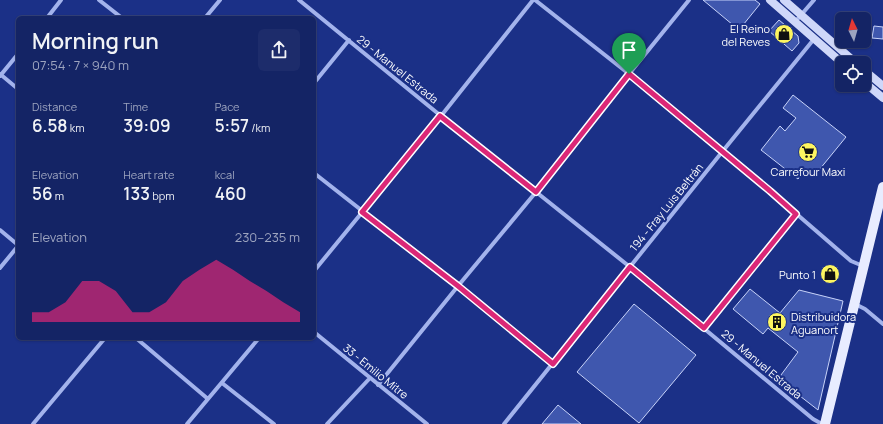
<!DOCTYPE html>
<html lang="en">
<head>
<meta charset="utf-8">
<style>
	body { margin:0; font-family:Manrope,sans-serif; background:#1d2c6b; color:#f1f3f6; height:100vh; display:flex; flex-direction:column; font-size:15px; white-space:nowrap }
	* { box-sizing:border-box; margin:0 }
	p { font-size:13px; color:#9da4bf }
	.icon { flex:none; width:22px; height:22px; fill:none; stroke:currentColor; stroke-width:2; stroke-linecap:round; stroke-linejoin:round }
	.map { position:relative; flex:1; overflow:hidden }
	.sheet { position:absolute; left:16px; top:16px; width:300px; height:324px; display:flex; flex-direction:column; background:#142465; border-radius:6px; box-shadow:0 1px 3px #0004,0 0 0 1px #334179 }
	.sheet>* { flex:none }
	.needle { width:26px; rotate:355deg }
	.buttons { position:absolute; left:835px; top:12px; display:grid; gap:8px }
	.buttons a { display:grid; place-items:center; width:36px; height:36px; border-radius:6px; background:#142465; box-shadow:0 1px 3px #0004,0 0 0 1px #334179; font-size:20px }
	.pin { position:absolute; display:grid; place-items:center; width:34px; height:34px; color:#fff; margin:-41px -17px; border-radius:50% 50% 50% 0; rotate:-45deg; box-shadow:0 0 4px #0007 }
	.pin .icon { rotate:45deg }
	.round { display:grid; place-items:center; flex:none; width:42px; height:42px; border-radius:6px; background:#1d2c6b }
	.overview { display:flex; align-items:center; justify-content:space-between; height:68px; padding:0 16px }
	h1 { font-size:22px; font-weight:600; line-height:30px }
	.metrics { display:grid; grid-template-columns:repeat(3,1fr); gap:6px; height:68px; padding:4px 16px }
	.metrics div { display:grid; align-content:center }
	.metrics b { font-size:17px; font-weight:600 }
	.metrics small { font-size:11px; font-weight:400 }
	.metrics p { font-size:11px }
	.chart { height:112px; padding:8px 16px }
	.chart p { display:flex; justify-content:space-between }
	.chart svg { width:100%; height:72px; margin-top:4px; fill:#db2777; opacity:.7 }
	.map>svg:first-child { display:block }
	.building { fill:#3f57ae; stroke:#c8d3f9 }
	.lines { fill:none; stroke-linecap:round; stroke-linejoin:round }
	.minor { stroke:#a3b3ec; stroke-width:4 }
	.secondary { stroke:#cfd7f9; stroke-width:8 }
	.primary { stroke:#e8ecff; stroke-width:10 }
	.route-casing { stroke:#fff; stroke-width:8 }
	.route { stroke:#db2777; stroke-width:5 }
	.labels { text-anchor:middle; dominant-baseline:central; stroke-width:4; stroke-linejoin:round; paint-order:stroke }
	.poi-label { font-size:11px; fill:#fff; stroke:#1b3087; text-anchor:end }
	.street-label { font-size:11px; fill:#fff; stroke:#1b3087 }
</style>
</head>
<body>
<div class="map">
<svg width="883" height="424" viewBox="0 0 883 424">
	<rect width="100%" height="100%" fill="#1b3087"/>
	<path class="building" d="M703 0H755L760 4 739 30Z
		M779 20 798 36 799 43 792 51 769 31Z
		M874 26 883 27V39L872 38Z
		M793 95 846 137 815 175 806 169 798 179 761 150 780 126 785 131 796 118 783 108Z
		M750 289 780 313 799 290 843 301 818 410 778 379 798 352 768 328 763 334 733 309Z
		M634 304 696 355 639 423 577 372Z
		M558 405 581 424H542Z"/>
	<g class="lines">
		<path class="minor" d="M99 0 122 18
			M299 0 441 116 630 267 813 419 822 424
			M535 0 629 74 770 191 851 261 863 266
			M47 18 61 0
			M205 18 220 0
			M795 22 814 0
			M0 74 18 89
			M0 76 18 54
			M314 83 349 40
			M314 173 458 286 553 364
			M0 230 18 245
			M0 268 18 246
			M314 271 441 116 533 0
			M855 304 865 309 883 324
			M703 328 796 214
			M314 332 427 424
			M136 338 208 399
			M222 383 274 424
			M378 385 458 286 536 192 629 74 689 0
			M33 424 105 338
			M187 424 259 338
			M327 424 370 378
			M504 424 722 152 814 39"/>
		<path class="secondary" d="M770 0 842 63
			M784 0 856 63
			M864 70 883 86
			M864 82 883 98"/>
		<path class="primary" d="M825 424 883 187"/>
	</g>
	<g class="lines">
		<g class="route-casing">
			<path id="route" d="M629 74 770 191 796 214 704 328 630 267 553 364 458 286 362 212 440 116 536 192Z"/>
		</g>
		<use href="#route" class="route"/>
	</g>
	<defs>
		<g id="shop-disc" transform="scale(1)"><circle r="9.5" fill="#fdf560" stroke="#1b3087"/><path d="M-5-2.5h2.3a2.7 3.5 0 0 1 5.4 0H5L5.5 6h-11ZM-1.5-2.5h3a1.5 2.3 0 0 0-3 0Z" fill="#111"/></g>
		<g id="supermarket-disc" transform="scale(1)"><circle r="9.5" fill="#fdf560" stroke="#1b3087"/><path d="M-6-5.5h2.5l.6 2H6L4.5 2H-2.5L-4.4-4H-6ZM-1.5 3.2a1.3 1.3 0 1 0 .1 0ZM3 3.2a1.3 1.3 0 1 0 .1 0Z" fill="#111"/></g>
		<g id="building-disc" transform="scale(1)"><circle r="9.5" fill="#fdf560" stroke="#1b3087"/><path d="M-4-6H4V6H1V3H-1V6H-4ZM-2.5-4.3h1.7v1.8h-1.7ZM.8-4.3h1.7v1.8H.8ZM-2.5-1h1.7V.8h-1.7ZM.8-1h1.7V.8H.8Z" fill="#111"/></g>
	</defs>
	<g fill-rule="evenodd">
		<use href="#shop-disc" x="784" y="34"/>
		<use href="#supermarket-disc" x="808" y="152"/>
		<use href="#shop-disc" x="830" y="274"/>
		<use href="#building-disc" x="777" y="322"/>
	</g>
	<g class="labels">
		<g class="poi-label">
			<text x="770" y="28">El Reino<tspan x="770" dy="13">del Reves</tspan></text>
			<text x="808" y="171" text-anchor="middle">Carrefour Maxi</text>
			<text x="816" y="274">Punto 1</text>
			<text x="791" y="316" text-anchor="start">Distribuidora<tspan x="791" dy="13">Aguanort</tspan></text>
		</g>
		<g class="street-label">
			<text transform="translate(398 69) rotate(39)">29 - Manuel Estrada</text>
			<text transform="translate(666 207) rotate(-51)">194 - Fray Luis Beltrán</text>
			<text transform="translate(762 364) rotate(40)">29 - Manuel Estrada</text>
			<text transform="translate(376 371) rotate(39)">33 - Emilio Mitre</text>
		</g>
	</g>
</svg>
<div class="buttons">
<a><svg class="needle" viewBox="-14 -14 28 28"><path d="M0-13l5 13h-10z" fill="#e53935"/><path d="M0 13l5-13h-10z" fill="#9da4bf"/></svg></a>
<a><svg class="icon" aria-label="locate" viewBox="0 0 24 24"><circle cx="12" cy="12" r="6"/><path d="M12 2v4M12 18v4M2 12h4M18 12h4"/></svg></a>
</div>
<div class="pin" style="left:629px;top:74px;background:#1e9e55"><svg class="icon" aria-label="arrive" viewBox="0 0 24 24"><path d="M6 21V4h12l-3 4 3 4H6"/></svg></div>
<section class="sheet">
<div class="overview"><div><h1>Morning run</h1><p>07:54 · 7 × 940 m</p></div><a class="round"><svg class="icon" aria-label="share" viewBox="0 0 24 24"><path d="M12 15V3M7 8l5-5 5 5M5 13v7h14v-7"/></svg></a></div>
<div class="metrics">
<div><p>Distance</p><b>6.58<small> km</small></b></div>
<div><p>Time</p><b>39:09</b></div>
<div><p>Pace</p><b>5:57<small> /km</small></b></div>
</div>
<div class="metrics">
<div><p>Elevation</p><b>56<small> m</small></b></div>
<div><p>Heart rate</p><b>133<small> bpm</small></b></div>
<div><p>kcal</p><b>460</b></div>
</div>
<div class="chart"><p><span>Elevation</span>230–235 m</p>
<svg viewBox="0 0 160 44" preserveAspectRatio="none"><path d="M0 44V38L10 38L20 32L30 19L40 19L50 25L60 38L70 38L80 32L90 19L100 12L110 6L120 12L130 19L140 25L150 32L160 38V44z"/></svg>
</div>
</section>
</div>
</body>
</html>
